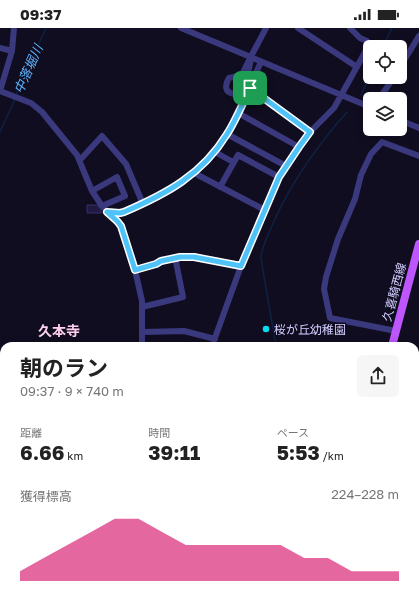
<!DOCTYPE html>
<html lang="ja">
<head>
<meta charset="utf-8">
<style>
	body { margin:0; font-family:"Golos Text","Noto Sans JP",sans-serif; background:#f6f6f6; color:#222; height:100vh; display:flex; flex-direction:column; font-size:15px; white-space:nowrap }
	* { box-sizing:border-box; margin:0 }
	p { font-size:13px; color:#767676 }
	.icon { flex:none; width:22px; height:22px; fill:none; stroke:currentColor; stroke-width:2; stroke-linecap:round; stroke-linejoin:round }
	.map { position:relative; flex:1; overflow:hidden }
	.sheet { position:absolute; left:0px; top:314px; width:419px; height:256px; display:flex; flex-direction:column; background:#fff; border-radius:12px 12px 0 0; box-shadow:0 2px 10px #0003 }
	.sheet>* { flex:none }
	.buttons { position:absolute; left:363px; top:12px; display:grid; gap:8px }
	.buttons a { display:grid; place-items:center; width:44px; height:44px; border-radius:6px; background:#fff; box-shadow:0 2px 10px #0003; font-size:20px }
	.pin { position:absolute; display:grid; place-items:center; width:34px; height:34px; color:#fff; margin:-17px; border-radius:8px; box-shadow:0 2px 6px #0006 }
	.round { display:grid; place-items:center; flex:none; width:42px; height:42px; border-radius:6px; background:#f6f6f6 }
	.summary { display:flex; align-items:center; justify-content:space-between; height:68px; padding:0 20px }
	h1 { font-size:22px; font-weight:700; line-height:30px }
	.metrics { display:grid; grid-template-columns:repeat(3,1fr); gap:6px; height:68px; padding:4px 20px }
	.metrics div { display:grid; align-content:center }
	.metrics b { font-size:20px; font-weight:700 }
	.metrics small { font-size:11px; font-weight:400 }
	.metrics p { font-size:11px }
	.chart { height:112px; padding:8px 20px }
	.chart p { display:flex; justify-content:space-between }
	.chart svg { width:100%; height:72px; margin-top:4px; fill:#db2777; opacity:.7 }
	.status { display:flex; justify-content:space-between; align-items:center; height:28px; padding:0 20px; background:#fff; direction:ltr }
	.status svg { height:11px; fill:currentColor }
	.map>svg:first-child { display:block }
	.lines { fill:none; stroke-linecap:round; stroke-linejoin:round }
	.stream { stroke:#0d2244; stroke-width:1.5 }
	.building { fill:#211a40; stroke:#382c6c }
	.minor { stroke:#3b397e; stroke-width:6 }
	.major { stroke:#bd56fc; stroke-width:8 }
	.route-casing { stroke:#fff; stroke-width:8 }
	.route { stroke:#4fc3f7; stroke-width:5 }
	.poi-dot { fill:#05dcf2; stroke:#100d20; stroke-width:1.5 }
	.labels { text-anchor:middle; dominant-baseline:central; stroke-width:3; stroke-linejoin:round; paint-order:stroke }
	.street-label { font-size:12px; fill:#d2cdfe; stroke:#100d20 }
	.poi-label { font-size:12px; fill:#d2cdfe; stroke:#100d20; text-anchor:start }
	.water-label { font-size:13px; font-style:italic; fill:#5db3fc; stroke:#100d20 }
	.quarter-label { font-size:14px; font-weight:bold; fill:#fecfed; stroke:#100d20 }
</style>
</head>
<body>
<div class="status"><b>09:37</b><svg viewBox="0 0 49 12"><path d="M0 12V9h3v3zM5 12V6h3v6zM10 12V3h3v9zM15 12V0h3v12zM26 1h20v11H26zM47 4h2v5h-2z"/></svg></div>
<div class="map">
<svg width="419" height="570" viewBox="0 0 419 570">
	<rect width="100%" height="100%" fill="#100d20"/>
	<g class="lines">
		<path class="stream" d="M383 19 392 0
			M16 67 46 0
			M361 67 370 47
			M0 104 15 71
			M276 318 261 231C261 222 265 215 268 207 286 162 315 120 347 84
			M246 570 249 566"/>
	</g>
	<path class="building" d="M87 177H98V179H101V185H87Z"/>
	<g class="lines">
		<path class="minor" d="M181 0 370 79
			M298 0 357 39
			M0 20 12 23
			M251 30 249 41 239 64 234 66C224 64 225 57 229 50L242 47C249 31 258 16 266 0
			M400 39 419 8
			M250 59 310 104
			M0 63 31 75 42 84 77 127 92 163 102 178 117 193 121 198 135 242 142 273V318
			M0 63 12 23 14 0
			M379 71 394 49
			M238 85 299 119
			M400 92 419 100
			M227 106 286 138
			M215 124 233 134
			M80 132 102 108 126 136 143 176
			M194 145 265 182
			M220 159 238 127 279 149
			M92 163 117 149 125 168 102 178
			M108 184 120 185 124 184 152 172 173 161 205 135 227 106 261 34
			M135 242C150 239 164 230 179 229 199 227 221 234 241 238
			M142 279 183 269 175 229
			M396 303 330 290 324 261 326 249 338 211 355 171 361 147 371 126 382 114 419 128
			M143 304 184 303 215 311
			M212 318 241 238 279 149 299 119 310 104 334 80 369 17 367 13 360 10 350 0
			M0 407 4 405
			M415 470 419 471
			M156 566V570
			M331 566 343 567
			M268 570 270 566
			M309 570V566"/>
		<path class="major" d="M392 318 419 216
			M342 570 343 566"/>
	</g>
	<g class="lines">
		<g class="route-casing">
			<path id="route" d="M250 60 310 104 299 119 279 149 241 238 194 229H180L161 233 156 236 135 242 121 198 117 193 107 184 120 185 124 184C166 166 202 147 227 106 236 92 243 75 250 60Z"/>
		</g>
		<use href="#route" class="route"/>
	</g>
	<circle class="poi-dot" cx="266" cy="301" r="4"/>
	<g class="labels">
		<g class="street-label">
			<text transform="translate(394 264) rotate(-75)">久喜騎西線</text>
		</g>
		<g class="poi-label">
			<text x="274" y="301">桜が丘幼稚園</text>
		</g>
		<g class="water-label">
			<text transform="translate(28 41) rotate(-66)">中落堀川</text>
		</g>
		<g class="quarter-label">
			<text x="59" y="302">久本寺</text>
		</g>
	</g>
</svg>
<div class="buttons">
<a><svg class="icon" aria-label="locate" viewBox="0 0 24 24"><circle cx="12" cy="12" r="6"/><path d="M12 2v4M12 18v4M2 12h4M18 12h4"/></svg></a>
<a><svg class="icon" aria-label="layers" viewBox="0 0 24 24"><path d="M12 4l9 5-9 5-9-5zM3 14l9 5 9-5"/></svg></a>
</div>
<div class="pin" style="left:250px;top:60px;background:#1e9e55"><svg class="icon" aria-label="arrive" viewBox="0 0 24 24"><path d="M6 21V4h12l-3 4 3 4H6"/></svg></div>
<section class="sheet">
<div class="summary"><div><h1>朝のラン</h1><p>09:37 · 9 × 740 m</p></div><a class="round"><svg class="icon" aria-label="share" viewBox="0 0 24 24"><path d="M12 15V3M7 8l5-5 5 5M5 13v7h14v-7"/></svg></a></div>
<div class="metrics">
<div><p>距離</p><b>6.66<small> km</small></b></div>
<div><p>時間</p><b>39:11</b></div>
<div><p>ペース</p><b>5:53<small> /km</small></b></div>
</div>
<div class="chart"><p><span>獲得標高</span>224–228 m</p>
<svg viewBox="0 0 160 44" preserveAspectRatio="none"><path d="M0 44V38L10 30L20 22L30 14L40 6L50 6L60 14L70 22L80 22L90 22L100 22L110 22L120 30L130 30L140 38L150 38L160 38V44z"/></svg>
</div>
</section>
</div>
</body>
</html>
